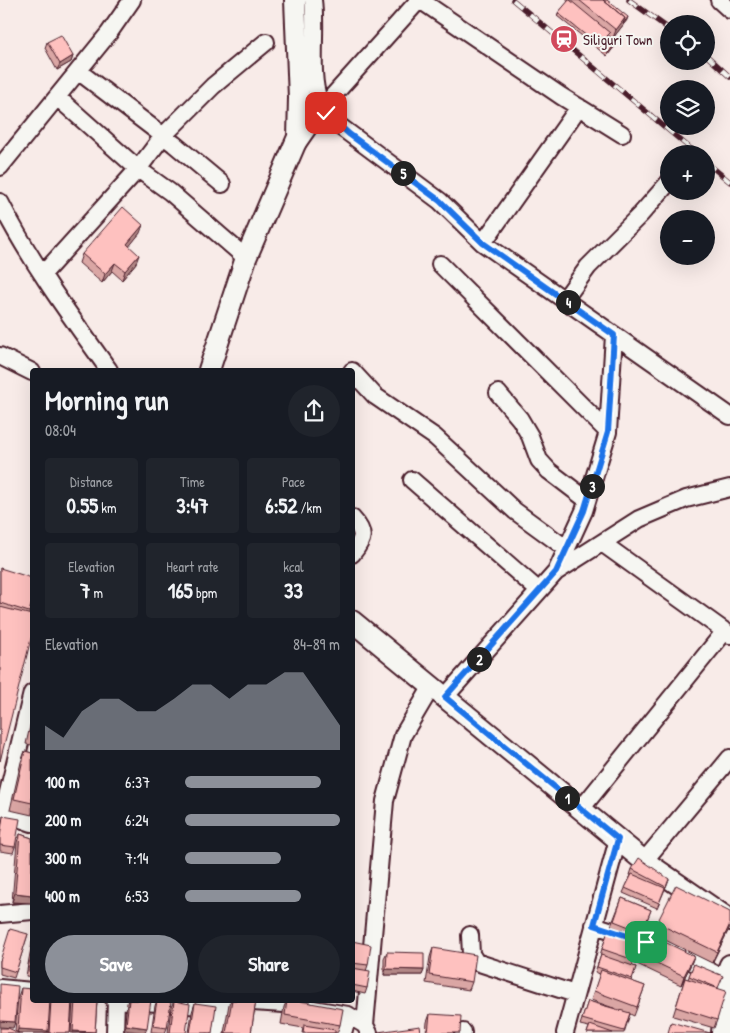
<!DOCTYPE html>
<html lang="en">
<head>
<meta charset="utf-8">
<style>
	body { margin:0; font-family:"Patrick Hand",sans-serif; background:#20242c; color:#f1f3f6; height:100vh; display:flex; flex-direction:column; font-size:19px; white-space:nowrap }
	* { box-sizing:border-box; margin:0 }
	p { font-size:16px; color:#9ea1a6 }
	.icon { flex:none; width:28px; height:28px; fill:none; stroke:currentColor; stroke-width:2; stroke-linecap:round; stroke-linejoin:round }
	.map { position:relative; flex:1; overflow:hidden }
	.drawer { position:absolute; left:30px; top:368px; width:325px; height:635px; display:flex; flex-direction:column; background:#171b24; border-radius:5px; box-shadow:0 5px 20px #0002 }
	.drawer>* { flex:none }
	.controls { position:absolute; left:660px; top:15px; display:grid; gap:10px }
	.controls a { display:grid; place-items:center; width:55px; height:55px; border-radius:50%; background:#171b24; box-shadow:0 5px 20px #0002; font-size:25px }
	.pin { position:absolute; display:grid; place-items:center; width:42px; height:42px; color:#fff; margin:-21px; border-radius:10px; box-shadow:0 2px 8px #0006 }
	.km { position:absolute; width:25px; height:25px; margin:-12px; border-radius:50%; background:#222; color:#fff; font-size:14px; line-height:25px; text-align:center }
	.round { display:grid; place-items:center; flex:none; width:52px; height:52px; border-radius:26px; background:#20242c }
	.overview { display:flex; align-items:center; justify-content:space-between; height:85px; padding:0 15px }
	h1 { font-size:28px; font-weight:800; line-height:38px }
	.metrics { display:grid; grid-template-columns:repeat(3,1fr); gap:8px; height:85px; padding:5px 15px }
	.metrics div { display:grid; align-content:center; border-radius:5px; background:#20242c; text-align:center }
	.metrics b { font-size:21px; font-weight:800 }
	.metrics small { font-size:14px; font-weight:400 }
	.metrics p { font-size:14px }
	.chart { height:140px; padding:10px 15px }
	.chart p { display:flex; justify-content:space-between }
	.chart svg { width:100%; height:90px; margin-top:5px; fill:#8c9099; opacity:.7 }
	.action { display:flex; gap:10px; margin-top:auto; padding:10px 15px }
	.action a { flex:1; height:58px; border-radius:30px; background:#8c9099; color:#fff; font-size:20px; font-weight:800; line-height:58px; text-align:center }
	.action a+a { background:#20242c; color:#f1f3f6 }
	ul { padding:0 15px; list-style:none; font-size:16px }
	li { display:grid; grid-template-columns:80px 60px 1fr; align-items:center; height:38px }
	li i { height:12px; border-radius:6px; background:#8c9099 }
	.map>svg:first-child { display:block }
	.lines { fill:none; stroke-linecap:round; stroke-linejoin:round }
	.minor-casing { stroke:#4a1f2b; stroke-width:20 }
	.major-casing { stroke:#4a1f2b; stroke-width:24 }
	.minor { stroke:#f6f6f2; stroke-width:16 }
	.major { stroke:#f6f6f2; stroke-width:20 }
	.rail-casing { stroke:#4a1f2b; stroke-width:5.5 }
	.rail { stroke:#f6f6f2; stroke-width:4; stroke-dasharray:11; stroke-linecap:butt }
	.wall { fill:#daa6a4; stroke:#4a1f2b }
	.shaded-wall { fill:#b28786; stroke:#4a1f2b }
	.building { fill:#fec1bf; stroke:#4a1f2b }
	.route-casing { stroke:#fff; stroke-width:10 }
	.route { stroke:#1a73e8; stroke-width:6 }
	.labels { text-anchor:middle; dominant-baseline:central; stroke-width:4; stroke-linejoin:round; paint-order:stroke }
	.poi-label { font-size:15px; fill:#4a1f2b; stroke:#f6f6f2; text-anchor:start }
</style>
</head>
<body>
<div class="map">
<svg width="730" height="1033" viewBox="0 0 730 1033">
	<rect width="100%" height="100%" fill="#f8ebe8"/>
	<filter id="ink" filterUnits="userSpaceOnUse"><feTurbulence type="fractalNoise" baseFrequency=".02" numOctaves="2"/><feDisplacementMap in="SourceGraphic" scale="10" xChannelSelector="R" yChannelSelector="G"/><feConvolveMatrix kernelMatrix="1 2 1 2 8 2 1 2 1" color-interpolation-filters="sRGB"/></filter>
	<g filter="url(#ink)">
		<g class="lines">
			<g class="minor-casing">
				<path id="minor" d="M313 0C317 29 309 75 319 100 322 109 328 115 334 122L440 201 483 243 730 416
					M420 0 561 96 622 134
					M719 0 730 10
					M78 71 174 144 222 184
					M57 97 138 169 170 192 246 258
					M297 144 322 108 419 0
					M0 167 109 33 132 0
					M0 202C30 261 70 316 109 370
					M483 243 579 107
					M440 264 608 432
					M43 274 138 169 163 136 213 86 266 42
					M564 300 588 267 641 214 669 182
					M0 356 32 372
					M352 371 375 396 435 437 515 511 567 549
					M498 393 520 419 530 436 539 460 549 471 587 500
					M412 480 539 591
					M352 518C366 533 364 539 352 554
					M602 543 730 635
					M556 572 639 519 686 499 730 488
					M445 697 556 572 584 511 608 432 614 335
					M581 809 725 631
					M0 812 32 823
					M3 813 32 693
					M644 861 730 758
					M0 914 32 911
					M594 925 666 948 725 979
					M470 935 471 954 476 962 575 994
					M0 988 32 991
					M114 1000 216 1007
					M220 1000 284 1004 348 1015 365 1025 369 1033
					M365 1025 385 801 403 735 432 686
					M115 1033 116 1000
					M216 1033 221 1007 220 1000
					M343 1033 348 1015
					M463 1033V1032
					M565 1033 618 839"/>
			</g>
			<g class="major-casing">
				<path id="major" d="M209 370 246 258 298 137 299 98 295 0
					M352 621 644 861 730 920
					M722 1033 728 970 730 965"/>
			</g>
			<use href="#minor" class="minor"/>
			<use href="#major" class="major"/>
			<g class="rail-casing">
				<path id="rail" d="M513 0 697 154
					M629 0 669 29
					M706 55 730 77
					M706 162 730 182"/>
			</g>
			<use href="#rail" class="rail"/>
		</g>
		<path class="wall" d="M566 0H607L627 20 613 38 609 36 608 37 616 43 615 46 607 56 557 16 558 13 568 2Z
			M47 42 73 56 71 62 57 70 45 48Z
			M140 233 129 246 136 263 122 280 112 271 102 283 79 263 82 254Z
			M0 568 32 602 29 614 0 761Z
			M32 717V745L26 744Z
			M25 751 32 753V815L10 810 21 762Z
			M3 816 15 847 13 853 0 851V829L1 822Z
			M20 834 32 838V903L12 902 17 842Z
			M632 869 669 879 663 894 657 908 623 893 631 875H630Z
			M622 898 651 910 640 938 611 926Z
			M657 923 730 927 712 963 653 934Z
			M609 928 641 939 632 966 636 967 631 981 645 986 634 1016 630 1014 624 1033H587L589 1027 580 1025 588 1001 616 1009 591 1000 600 974 595 972 601 955H600Z
			M28 934 14 978 0 974V960Z
			M352 941 368 965 366 971 367 988 365 994 352 991Z
			M32 942V977L26 976Z
			M433 948 472 982 469 990 426 983 430 957Z
			M387 952 424 970 422 975H384V958Z
			M640 955 694 956 691 964 681 985 637 964Z
			M694 964 718 988 717 1020 714 1028 673 1016 685 978 688 979Z
			M21 988 32 1000H72L70 1033H48V1031L47 1033H0L15 1031 18 997Z
			M73 1000H97L95 1033H71Z
			M128 1000H151L124 1030 127 1003Z
			M157 1000 167 1028 165 1033 151 1032 155 1006Z
			M231 1000H256L251 1033H224L229 1004Z
			M287 1000 340 1025 337 1033H302L303 1028 281 1024 284 1007Z
			M174 1001 186 1033H168L171 1007Z
			M195 1003 212 1033H189L192 1012Z
			M430 1014 460 1033H426L427 1022Z"/>
		<path class="shaded-wall" d="M628 17 627 20 613 38 616 30 625 18Z
			M616 43 615 46 607 56 608 53Z
			M73 56 71 62 57 70 60 64Z
			M143 225 140 233 124 253 127 244Z
			M139 255 136 263 122 280 125 271Z
			M115 263 112 271 102 283 105 274Z
			M15 893 32 895V903L12 902Z
			M730 924V927L712 963 717 952Z
			M694 956 691 964 681 985 684 976Z
			M386 969 424 970 422 975H384Z
			M0 1021 15 1022 13 1028 0 1027Z
			M126 1025 147 1028 145 1033 124 1030Z
			M18 1029 48 1031 47 1033H17Z
			M73 1031 95 1032 73 1033Z"/>
		<path class="building" d="M569 0H570L610 33 607 36 616 43 608 53 558 13Z
			M579 0H603L625 18 616 30Z
			M603 0H607L628 17 623 24 625 18Z
			M61 35 73 56 60 64 47 42Z
			M123 207 143 225 127 244 139 255 125 271 115 263 105 274 82 254Z
			M0 568 32 578V602L29 612 0 603Z
			M0 607 32 615V635L0 761Z
			M32 724V733H30Z
			M25 751 32 753V803L14 799Z
			M3 816 20 819 15 847 0 845V837Z
			M20 834 32 838V895L15 893Z
			M639 858 669 879 666 887 632 869Z
			M632 874 665 888 659 903 625 888Z
			M676 885 730 912V924L717 952 657 923Z
			M622 898 651 910 642 932 614 921Z
			M609 928 641 939 634 960 602 949Z
			M10 929 28 934 16 972 0 967V961Z
			M650 935 694 956 684 976 640 955Z
			M352 941 371 945 368 965 352 963Z
			M32 947V971H28Z
			M433 948 476 955 472 982 429 975Z
			M387 952 424 953V970L386 969Z
			M601 955 636 967 632 979 597 967Z
			M694 964 723 976 718 988 689 976Z
			M352 968 370 971 367 988 352 985Z
			M601 970 645 986 637 1007 594 991Z
			M685 978 726 991 717 1020 676 1007Z
			M0 984 18 986 15 1022 0 1021Z
			M21 988 32 989V1000H50L48 1031 18 1029Z
			M51 1000H72L70 1033H49Z
			M75 1000H97L95 1032 73 1031Z
			M129 1000H151L147 1028 126 1025Z
			M157 1000 171 1002 167 1028 153 1026Z
			M232 1000H256L251 1033H226Z
			M287 1000H294L343 1009 340 1025 285 1015Z
			M174 1001 190 1004 186 1033H170Z
			M588 1001 630 1013 624 1031 582 1019Z
			M195 1003 216 1006 212 1033H190Z
			M430 1014 461 1016 460 1033H428Z
			M671 1022 710 1033H668Z
			M304 1025 335 1030V1033H303Z
			M590 1025 613 1033H587Z
			M420 1026 421 1033H378V1032Z
			M0 1028H8L19 1033H0Z"/>
	</g>
	<g class="lines" filter="url(#ink)">
		<g class="route-casing">
			<path id="route" d="M326 113 349 134 440 201 483 243 614 335 608 432 584 511 556 572 445 697 618 839 594 925 646 942"/>
		</g>
		<use href="#route" class="route"/>
	</g>
	<defs>
		<g id="station-disc" transform="scale(1.4375)"><circle r="9.5" fill="#d1495b" stroke="#f6f6f2"/><path d="M-3-6H3Q5-6 5-4V2Q5 4 3 4L4.5 6H3L1.5 4h-3L-3 6H-4.5L-3 4Q-5 4-5 2V-4Q-5-6-3-6ZM-3.5-4v3h7v-3ZM-3.5 1v1.5H-2V1ZM2 1v1.5H3.5V1Z" fill="#fff"/></g>
	</defs>
	<g fill-rule="evenodd">
		<use href="#station-disc" x="564" y="39"/>
	</g>
	<g class="labels">
		<g class="poi-label">
			<text x="583" y="39">Siliguri Town</text>
		</g>
	</g>
</svg>
<div class="controls">
<a><svg class="icon" aria-label="locate" viewBox="0 0 24 24"><circle cx="12" cy="12" r="6"/><path d="M12 2v4M12 18v4M2 12h4M18 12h4"/></svg></a>
<a><svg class="icon" aria-label="layers" viewBox="0 0 24 24"><path d="M12 4l9 5-9 5-9-5zM3 14l9 5 9-5"/></svg></a>
<a>+</a>
<a>−</a>
</div>
<div class="pin" style="left:646px;top:942px;background:#1e9e55"><svg class="icon" aria-label="arrive" viewBox="0 0 24 24"><path d="M6 21V4h12l-3 4 3 4H6"/></svg></div>
<div class="pin" style="left:326px;top:113px;background:#d93025"><svg class="icon" aria-label="check" viewBox="0 0 24 24"><path d="M5 12l5 5 9-10"/></svg></div>
<b class="km" style="left:567px;top:798px">1</b>
<b class="km" style="left:479px;top:659px">2</b>
<b class="km" style="left:592px;top:486px">3</b>
<b class="km" style="left:568px;top:302px">4</b>
<b class="km" style="left:403px;top:173px">5</b>
<section class="drawer">
<div class="overview"><div><h1>Morning run</h1><p>08:04</p></div><a class="round"><svg class="icon" aria-label="share" viewBox="0 0 24 24"><path d="M12 15V3M7 8l5-5 5 5M5 13v7h14v-7"/></svg></a></div>
<div class="metrics">
<div><p>Distance</p><b>0.55<small> km</small></b></div>
<div><p>Time</p><b>3:47</b></div>
<div><p>Pace</p><b>6:52<small> /km</small></b></div>
</div>
<div class="metrics">
<div><p>Elevation</p><b>7<small> m</small></b></div>
<div><p>Heart rate</p><b>165<small> bpm</small></b></div>
<div><p>kcal</p><b>33</b></div>
</div>
<div class="chart"><p><span>Elevation</span>84–89 m</p>
<svg viewBox="0 0 160 44" preserveAspectRatio="none"><path d="M0 44V32L10 38L20 25L30 19L40 19L50 25L60 25L70 19L80 12L90 12L100 19L110 12L120 12L130 6L140 6L150 19L160 32V44z"/></svg>
</div>
<ul>
<li><b>100 m</b>6:37<i style="width:88%"></i></li>
<li><b>200 m</b>6:24<i style="width:100%"></i></li>
<li><b>300 m</b>7:14<i style="width:62%"></i></li>
<li><b>400 m</b>6:53<i style="width:75%"></i></li>
</ul>
<div class="action"><a>Save</a><a>Share</a></div>
</section>
</div>
</body>
</html>
